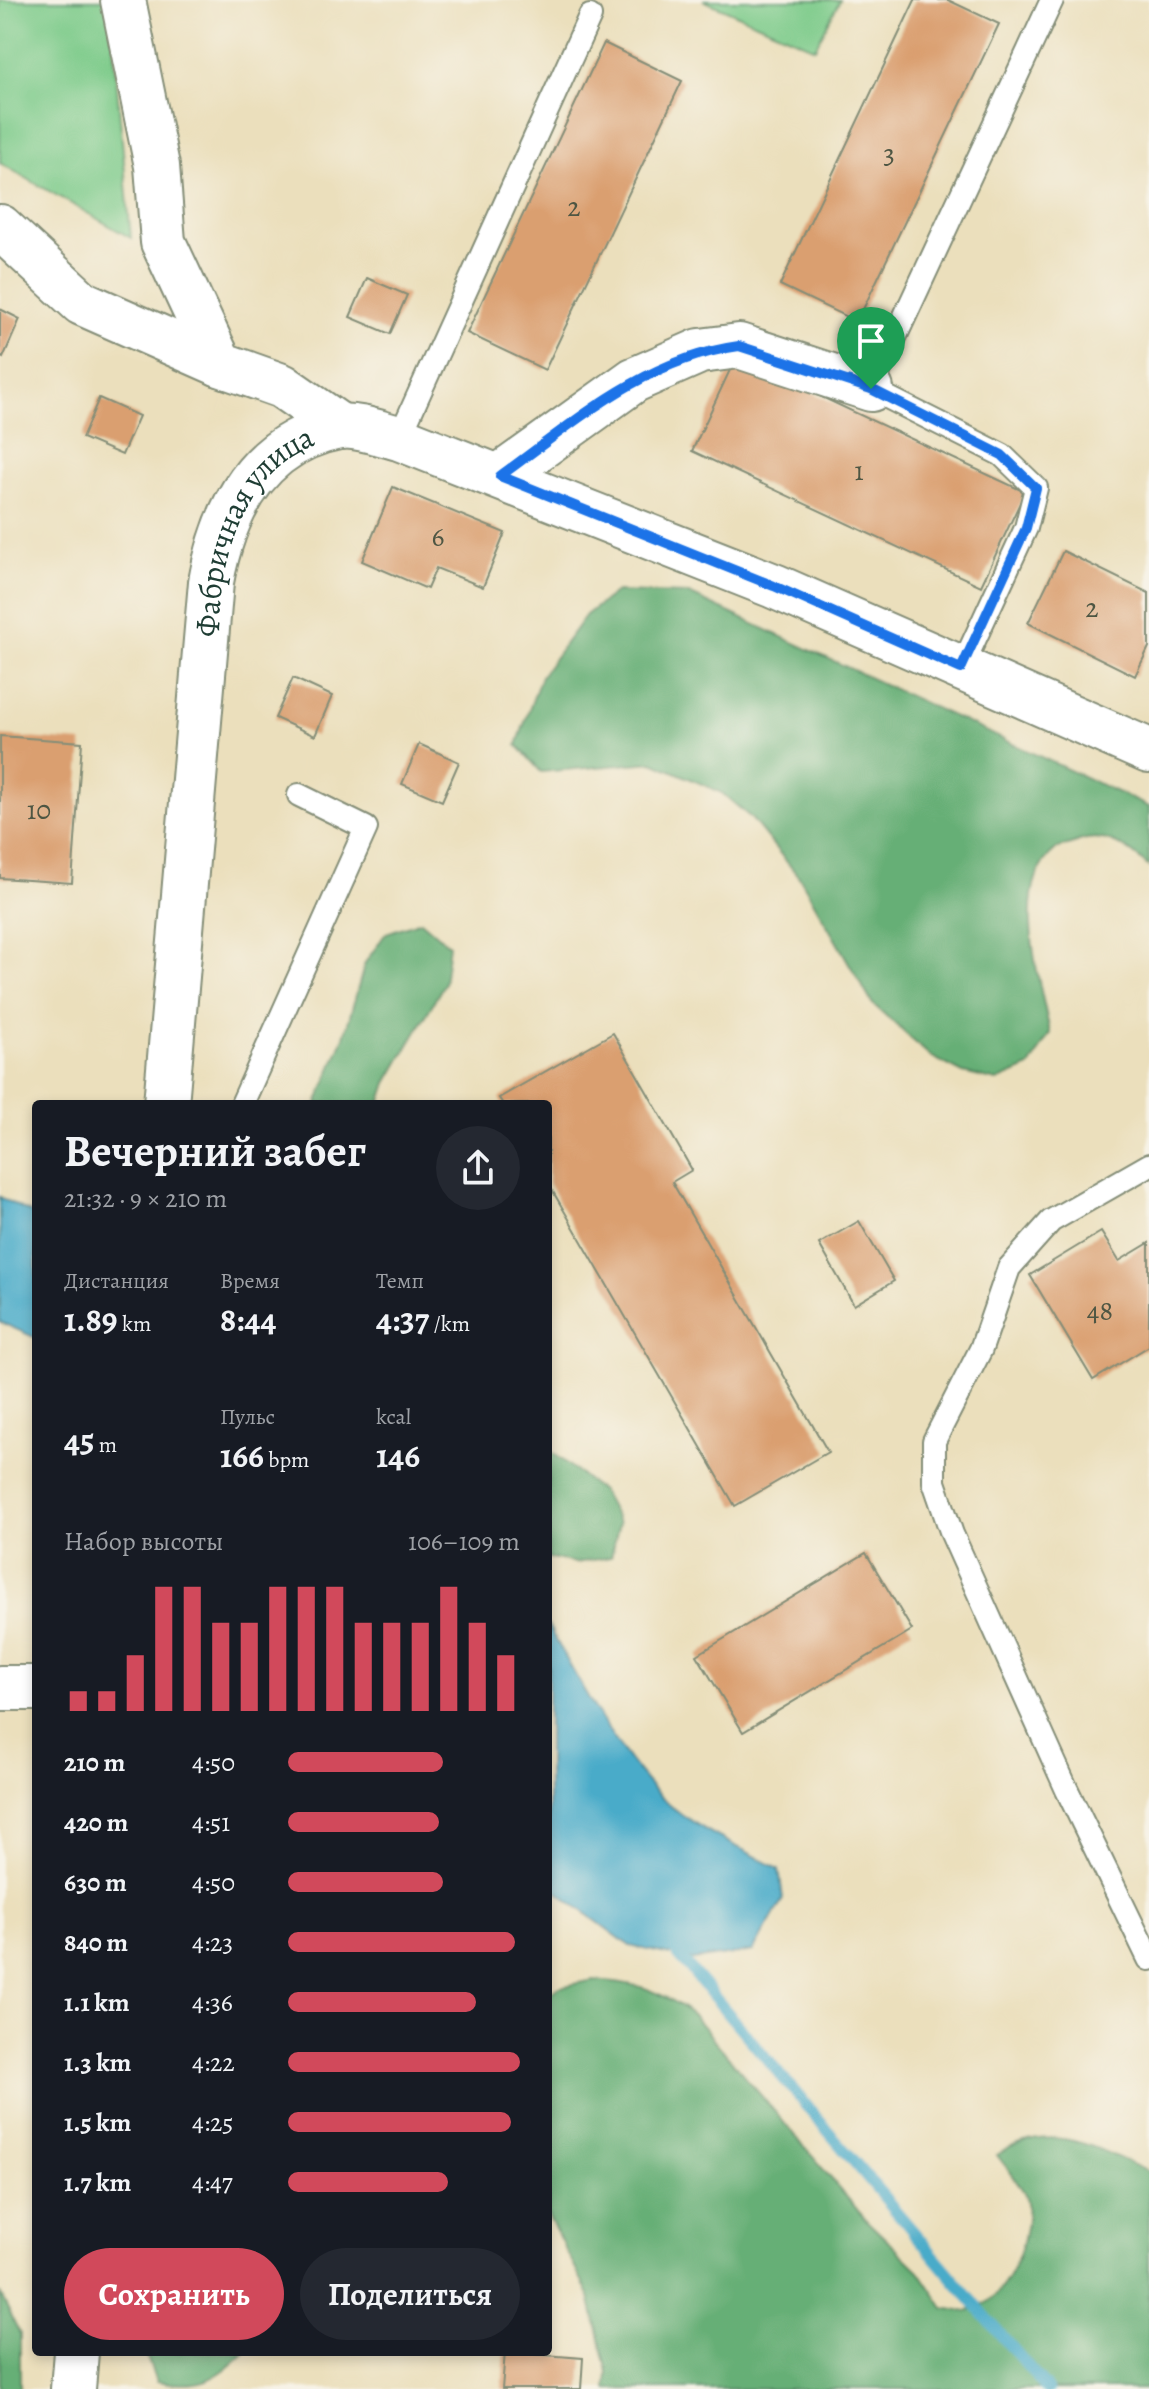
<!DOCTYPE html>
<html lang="ru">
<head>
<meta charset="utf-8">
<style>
	body { margin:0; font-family:Alegreya,serif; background:#242831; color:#f1f3f6; height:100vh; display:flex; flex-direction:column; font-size:30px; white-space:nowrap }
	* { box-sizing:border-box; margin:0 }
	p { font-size:26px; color:#9ea1a6 }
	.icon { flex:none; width:44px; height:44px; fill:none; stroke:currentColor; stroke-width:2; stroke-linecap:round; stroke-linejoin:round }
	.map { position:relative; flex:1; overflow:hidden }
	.side { position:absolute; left:32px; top:1100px; width:520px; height:1256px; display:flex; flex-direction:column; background:#171b24; border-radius:8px; box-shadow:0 4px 12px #0003 }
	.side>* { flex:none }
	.pin { position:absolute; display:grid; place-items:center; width:68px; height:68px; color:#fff; margin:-82px -34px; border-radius:50% 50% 50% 0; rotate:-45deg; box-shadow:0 0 8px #0007 }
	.pin .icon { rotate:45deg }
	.round { display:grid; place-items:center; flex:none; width:84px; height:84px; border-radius:42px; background:#242831 }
	.overview { display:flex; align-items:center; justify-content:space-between; height:136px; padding:0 32px }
	h1 { font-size:44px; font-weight:700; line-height:60px }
	.metrics { display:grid; grid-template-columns:repeat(3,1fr); gap:12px; height:136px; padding:8px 32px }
	.metrics div { display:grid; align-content:center }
	.metrics b { font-size:34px; font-weight:700 }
	.metrics small { font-size:22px; font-weight:400 }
	.metrics p { font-size:22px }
	.chart { height:224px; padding:16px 32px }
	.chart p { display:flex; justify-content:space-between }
	.chart svg { width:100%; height:144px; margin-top:8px; stroke:#d1495b; stroke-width:6 }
	.primary-button { display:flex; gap:16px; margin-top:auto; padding:16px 32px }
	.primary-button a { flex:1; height:92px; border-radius:48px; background:#d1495b; color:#fff; font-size:32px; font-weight:700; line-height:92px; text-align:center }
	.primary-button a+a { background:#242831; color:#f1f3f6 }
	ul { padding:0 32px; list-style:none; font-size:26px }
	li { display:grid; grid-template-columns:128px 96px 1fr; align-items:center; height:60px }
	li i { height:20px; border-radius:10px; background:#d1495b }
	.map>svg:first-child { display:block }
	.green { fill:#7dcb8a; stroke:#4e845f; stroke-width:2 }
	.forest { fill:#66af76; stroke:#427655; stroke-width:2 }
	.water { fill:#49abc9; stroke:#34747e; stroke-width:2 }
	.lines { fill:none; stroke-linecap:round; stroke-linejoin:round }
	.stream { stroke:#49abc9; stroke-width:12 }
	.building { fill:#da9f6f }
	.service-casing { stroke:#858e78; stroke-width:26 }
	.minor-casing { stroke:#858e78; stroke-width:48 }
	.service { stroke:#fff; stroke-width:22 }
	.minor { stroke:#fff; stroke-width:44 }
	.route-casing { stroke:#fff; stroke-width:16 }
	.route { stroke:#1a73e8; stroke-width:10 }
	.labels { text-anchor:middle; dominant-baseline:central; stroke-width:6; stroke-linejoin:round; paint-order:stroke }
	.number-label { font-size:28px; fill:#4e5643 }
	.street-label { font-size:32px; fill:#1f3d34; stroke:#f7f3e8 }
</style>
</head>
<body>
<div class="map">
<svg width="1149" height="2389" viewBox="0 0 1149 2389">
	<rect width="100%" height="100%" fill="#f7f3e8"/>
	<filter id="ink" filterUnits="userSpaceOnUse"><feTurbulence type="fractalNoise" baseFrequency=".0125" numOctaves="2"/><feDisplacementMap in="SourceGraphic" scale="16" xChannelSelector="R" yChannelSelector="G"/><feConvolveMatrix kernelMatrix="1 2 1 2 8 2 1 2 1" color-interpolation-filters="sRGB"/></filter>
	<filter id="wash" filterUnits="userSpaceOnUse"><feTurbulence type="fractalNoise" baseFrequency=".006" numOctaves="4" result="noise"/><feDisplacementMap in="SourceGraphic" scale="32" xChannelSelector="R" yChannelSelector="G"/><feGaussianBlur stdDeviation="1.8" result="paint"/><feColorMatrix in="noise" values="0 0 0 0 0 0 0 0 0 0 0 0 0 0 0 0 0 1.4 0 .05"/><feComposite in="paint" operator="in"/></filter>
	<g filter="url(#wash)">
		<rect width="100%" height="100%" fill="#ebdfbc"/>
		<path class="green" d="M0 0H109L131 238 0 163Z
			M703 0H840L815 48Z"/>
		<path class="forest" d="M616 592 689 594 1149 807V867C1131 850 1105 831 1079 841 1072 844 1061 846 1055 850 1009 886 1041 984 1050 1033L1030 1067 997 1081 963 1073 930 1056 872 1003 800 878 751 818 722 793 653 762 541 772 517 745 541 676 586 615Z
			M421 921 449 945 444 984 387 1083 380 1104H317L344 1037 365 963 386 933Z
			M548 1449 602 1492 619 1523 611 1557 576 1563 548 1558Z
			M594 1980C638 1983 659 1989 694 2016L866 2220 919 2271 944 2308C951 2309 961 2312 968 2311 1007 2304 1031 2238 1027 2203 1025 2187 1007 2169 997 2155 1051 2119 1096 2148 1149 2172V2389H607L608 2372 590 2297 548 2216V1994L560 1987Z
			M0 2293 20 2334V2389H0Z
			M145 2352H245C213 2382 200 2389 156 2381Z"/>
		<path class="water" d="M0 1197 36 1216V1338L0 1322Z
			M548 1625C576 1678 626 1770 672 1807 703 1832 744 1849 779 1869L783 1899 753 1951 693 1960 630 1946 548 1885Z"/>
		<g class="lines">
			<path class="stream" d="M671 1946 1047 2389"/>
		</g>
		<g id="blocks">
			<path class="building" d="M915 0H948L999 24 857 322 780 285Z
				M604 43 682 81 545 370 467 333Z
				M367 278 407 295 390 334 350 317Z
				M0 309 20 319 3 358 0 356Z
				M736 357 1025 492 981 586 692 451Z
				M99 398 139 416 122 455 82 438Z
				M393 487 505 533 483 587 436 568 427 589 362 561Z
				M1063 551 1149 593V647L1135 676 1028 623Z
				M293 678 332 696 315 736 275 718Z
				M0 736 82 742 72 883 0 878Z
				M419 744 459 762 442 801 402 784Z
				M613 1033 692 1170 672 1182 828 1452 735 1506 548 1183V1104H503L499 1098Z
				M859 1221 894 1281 854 1305 819 1244Z
				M1101 1232 1119 1261 1149 1243V1346L1093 1380 1030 1275Z
				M866 1553 912 1630 743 1732 697 1655Z
				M505 2352 583 2358 581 2389H502Z"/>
		</g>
	</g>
	<g filter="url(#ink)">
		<use href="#blocks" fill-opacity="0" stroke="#858e78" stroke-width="2"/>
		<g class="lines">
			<g class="service-casing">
				<path id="service" d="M399 438 590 16
					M961 669 1026 528 1036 488 1002 455 871 389 1052 0
					M242 1104 366 828 299 795
					M1149 1165 1051 1221 1009 1268 981 1349 934 1441V1482L952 1534 1067 1790 1149 1959"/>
			</g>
			<g class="minor-casing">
				<g id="minor">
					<path d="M123 0 157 166 163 242 220 364 282 386 341 427"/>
					<path d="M0 227 82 303 220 364"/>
					<path d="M500 476 634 380 700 351 739 346 871 389"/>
					<path id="s1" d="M166 1104 211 582C224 509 258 442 339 427 356 424 382 434 399 438L774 586 1149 751"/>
					<path d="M0 1688H36"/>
					<path d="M73 2389 76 2352"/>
				</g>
			</g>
			<use href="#service" class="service"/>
			<use href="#minor" class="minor"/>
		</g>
	</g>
	<g class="lines" filter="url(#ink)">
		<g class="route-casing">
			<path id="route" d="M739 346 871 389 1002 455 1036 488 1026 528 961 669 774 586 500 476C575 422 644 359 739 346Z"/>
		</g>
		<use href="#route" class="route"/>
	</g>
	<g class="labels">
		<g class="number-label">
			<text x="889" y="154">3</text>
			<text x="574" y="207">2</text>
			<text x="859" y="471">1</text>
			<text x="438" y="537">6</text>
			<text x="1092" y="608">2</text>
			<text x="39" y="810">10</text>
			<text x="1100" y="1311">48</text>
		</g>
		<g class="street-label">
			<text stroke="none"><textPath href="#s1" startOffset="590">Фабричная улица</textPath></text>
		</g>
	</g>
</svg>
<div class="pin" style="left:871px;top:389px;background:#1e9e55"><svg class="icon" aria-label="arrive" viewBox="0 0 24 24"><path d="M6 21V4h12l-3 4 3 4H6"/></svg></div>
<section class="side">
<div class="overview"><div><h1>Вечерний забег</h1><p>21:32 · 9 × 210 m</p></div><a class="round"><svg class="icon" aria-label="share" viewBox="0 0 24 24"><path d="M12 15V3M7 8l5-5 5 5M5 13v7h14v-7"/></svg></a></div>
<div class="metrics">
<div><p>Дистанция</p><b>1.89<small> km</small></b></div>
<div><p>Время</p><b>8:44</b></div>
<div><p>Темп</p><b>4:37<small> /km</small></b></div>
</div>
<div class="metrics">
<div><b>45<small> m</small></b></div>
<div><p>Пульс</p><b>166<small> bpm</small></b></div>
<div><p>kcal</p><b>146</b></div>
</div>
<div class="chart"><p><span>Набор высоты</span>106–109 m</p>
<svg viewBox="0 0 160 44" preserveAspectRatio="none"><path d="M5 44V38M15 44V38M25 44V27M35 44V6M45 44V6M55 44V17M65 44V17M75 44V6M85 44V6M95 44V6M105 44V17M115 44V17M125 44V17M135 44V6M145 44V17M155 44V27"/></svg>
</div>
<ul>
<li><b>210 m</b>4:50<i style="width:67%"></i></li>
<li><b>420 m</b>4:51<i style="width:65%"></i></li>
<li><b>630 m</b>4:50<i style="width:67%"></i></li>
<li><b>840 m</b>4:23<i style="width:98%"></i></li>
<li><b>1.1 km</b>4:36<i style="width:81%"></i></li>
<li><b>1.3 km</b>4:22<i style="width:100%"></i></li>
<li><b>1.5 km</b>4:25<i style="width:96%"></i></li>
<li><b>1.7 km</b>4:47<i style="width:69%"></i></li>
</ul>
<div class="primary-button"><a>Сохранить</a><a>Поделиться</a></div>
</section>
</div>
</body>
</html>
